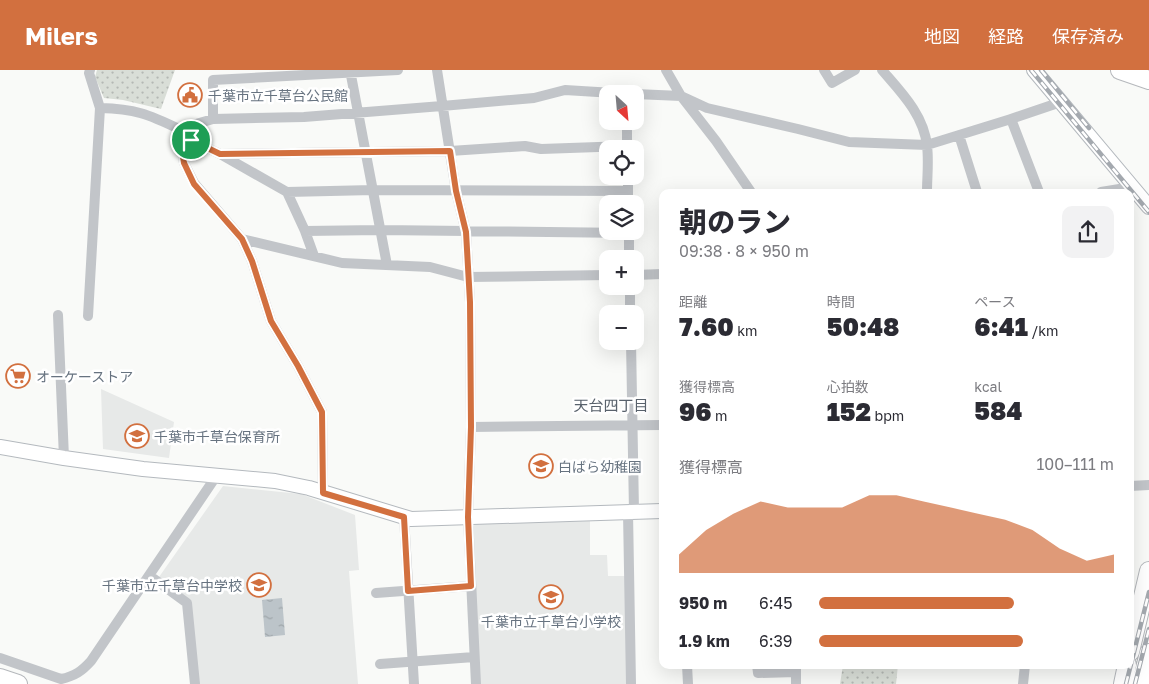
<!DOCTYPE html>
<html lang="ja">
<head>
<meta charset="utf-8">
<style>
	body { margin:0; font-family:"Golos Text","Noto Sans JP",sans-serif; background:#f2f2f3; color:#2b2b33; height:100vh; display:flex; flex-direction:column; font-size:19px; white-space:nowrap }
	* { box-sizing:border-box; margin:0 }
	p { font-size:16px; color:#7c7c81 }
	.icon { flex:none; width:28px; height:28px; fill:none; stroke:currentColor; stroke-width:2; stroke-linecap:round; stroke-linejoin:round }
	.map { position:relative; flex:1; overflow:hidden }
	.details { position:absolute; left:659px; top:119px; width:475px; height:480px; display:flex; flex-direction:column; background:#fff; border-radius:10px; box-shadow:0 5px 20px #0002 }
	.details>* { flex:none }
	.needle { width:32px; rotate:154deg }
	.fabs { position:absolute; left:599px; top:15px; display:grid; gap:10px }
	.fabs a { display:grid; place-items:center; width:45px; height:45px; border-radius:10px; background:#fff; box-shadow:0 5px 20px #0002; font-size:25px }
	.pin { position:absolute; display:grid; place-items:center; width:42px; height:42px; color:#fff; margin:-21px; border:2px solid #fff; border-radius:50%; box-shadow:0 1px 5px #0007 }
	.round { display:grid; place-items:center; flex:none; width:52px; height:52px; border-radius:10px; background:#f2f2f3 }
	.summary { display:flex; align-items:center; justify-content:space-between; height:85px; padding:0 20px }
	h1 { font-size:28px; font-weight:800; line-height:38px }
	.stats { display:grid; grid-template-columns:repeat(3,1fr); gap:8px; height:85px; padding:5px 20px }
	.stats div { display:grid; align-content:center }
	.stats b { font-size:25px; font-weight:800 }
	.stats small { font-size:14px; font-weight:400 }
	.stats p { font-size:14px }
	.chart { height:140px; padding:10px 20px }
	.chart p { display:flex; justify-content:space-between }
	.chart svg { width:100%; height:90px; margin-top:5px; fill:#d2703f; opacity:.7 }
	ul { padding:0 20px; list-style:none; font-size:16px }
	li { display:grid; grid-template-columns:80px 60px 1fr; align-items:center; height:38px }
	li i { height:12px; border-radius:6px; background:#d2703f }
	header { display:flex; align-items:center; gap:30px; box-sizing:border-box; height:70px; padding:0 25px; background:#d2703f; color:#fff }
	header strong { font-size:24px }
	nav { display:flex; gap:28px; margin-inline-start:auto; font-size:18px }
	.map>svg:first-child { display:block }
	.built { fill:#e7e9e8 }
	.grass { fill:url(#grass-dots) }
	.water { fill:url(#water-ripples) }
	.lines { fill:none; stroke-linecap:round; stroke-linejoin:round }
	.secondary-casing { stroke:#b4b9be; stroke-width:16 }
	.highway-casing { stroke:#b5b8bc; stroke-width:20 }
	.street { stroke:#c2c5c9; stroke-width:10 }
	.secondary { stroke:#fff; stroke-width:14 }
	.highway { stroke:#fff; stroke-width:18 }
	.rail-casing { stroke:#a4a9af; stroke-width:4.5 }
	.rail { stroke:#fff; stroke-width:2.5; stroke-dasharray:8; stroke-linecap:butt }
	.route-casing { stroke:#fff; stroke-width:10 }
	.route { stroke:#d2703f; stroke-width:6 }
	.labels { text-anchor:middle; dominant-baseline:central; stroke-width:5; stroke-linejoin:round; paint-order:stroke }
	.poi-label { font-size:14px; fill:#677380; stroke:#fff; text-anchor:start }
	.neighbourhood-label { font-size:15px; fill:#59626c; stroke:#fff }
</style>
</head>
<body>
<header>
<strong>Milers</strong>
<nav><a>地図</a><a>経路</a><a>保存済み</a></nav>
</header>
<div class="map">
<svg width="1149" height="614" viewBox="0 0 1149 614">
	<defs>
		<pattern id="grass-dots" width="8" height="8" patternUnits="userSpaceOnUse" patternTransform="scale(1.25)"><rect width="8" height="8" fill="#d9ded7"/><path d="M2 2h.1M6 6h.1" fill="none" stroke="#b4b8b4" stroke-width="1.8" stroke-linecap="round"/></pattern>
		<pattern id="water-ripples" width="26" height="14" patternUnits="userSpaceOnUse" patternTransform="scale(1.25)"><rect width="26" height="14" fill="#bcc4c9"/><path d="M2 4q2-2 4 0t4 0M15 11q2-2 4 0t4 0" fill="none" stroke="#9da4a8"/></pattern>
	</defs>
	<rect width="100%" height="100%" fill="#f9faf8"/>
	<path class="built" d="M101 319 174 352 169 388 103 379Z
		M223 416 301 424 355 445 359 500 349 501 358 614H199L190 530 159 507Z
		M590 451V485H607L608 506H627V614H480L472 459 475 454Z"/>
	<path class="grass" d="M97 0H175L161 39 123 30 104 28 95 7Z
		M843 595H898L896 614H840Z"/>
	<path class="water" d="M282 528 285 565 265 567 262 530Z"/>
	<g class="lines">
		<g class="secondary-casing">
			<path id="secondary" d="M1034 0 1149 137
				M0 377 64 388 143 399 275 411 309 418 411 449 662 441"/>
		</g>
		<g class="highway-casing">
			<path id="highway" d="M1120 0 1149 10
				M1130 582 1149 501
				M0 608 18 614
				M1123 614 1127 595
				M1141 614 1149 583"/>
		</g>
		<path class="street" d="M350 0 387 195
			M437 0 456 121 466 162 470 232 471 357 468 447 476 614
			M666 0 681 26 716 71 751 122
			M824 0 832 13 855 0
			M882 0C901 22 924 45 927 76 929 91 927 107 927 122
			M635 24 681 26 707 38 798 59 849 72 927 75 1011 49 1061 32
			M100 38C135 39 148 44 179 59L213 49 304 47 442 36 534 28 565 20 630 24
			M213 49V10L398 0
			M1011 49 1039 122
			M627 51V79
			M179 59 191 70 220 84 287 122 373 120 628 121
			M179 59 184 93 194 113 242 169 252 191 271 251 298 296 322 342 323 423
			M959 65 977 122
			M221 84 450 81 525 76 541 79 627 76
			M628 106V134
			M287 122 305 161 314 186
			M1101 122 1132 117
			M305 161 380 160 629 163
			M629 161V189
			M242 169 342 193 430 197 468 207 608 205
			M635 205 662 204
			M630 216V244
			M58 245 64 388
			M88 246 100 38 89 3 90 0
			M631 271 634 442
			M471 357 662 355
			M1130 416 1149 415
			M628 442 631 614
			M404 447 414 614
			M150 506 187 533 195 614
			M376 523 471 516
			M0 588 61 609C75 606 82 601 91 591L217 405
			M380 594 474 587
			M687 595 688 614
			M757 595 758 603 796 602
			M796 595V614
			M1023 614 1025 595"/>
		<use href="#secondary" class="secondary"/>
		<use href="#highway" class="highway"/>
		<g class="rail-casing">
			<path id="rail" d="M1031 0 1149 142
				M1041 0 1089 58
				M1126 614 1149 522
				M1135 614 1149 559"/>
		</g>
		<use href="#rail" class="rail"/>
	</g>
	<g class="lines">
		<g class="route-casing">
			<path id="route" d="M179 59 191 70 220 84 450 81 456 121 466 162 470 232 471 357 468 447 471 516 408 521 404 447 323 423 322 342 298 296 271 251 252 191 242 169 194 114 184 93Z"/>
		</g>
		<use href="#route" class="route"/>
	</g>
	<defs>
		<g id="civic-ring" transform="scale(1.25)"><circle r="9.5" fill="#fff" stroke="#d2703f" stroke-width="1.5"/><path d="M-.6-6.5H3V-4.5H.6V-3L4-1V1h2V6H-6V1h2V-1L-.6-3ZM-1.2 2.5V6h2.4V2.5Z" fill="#d2703f"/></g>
		<g id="supermarket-ring" transform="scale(1.25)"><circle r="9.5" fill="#fff" stroke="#d2703f" stroke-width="1.5"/><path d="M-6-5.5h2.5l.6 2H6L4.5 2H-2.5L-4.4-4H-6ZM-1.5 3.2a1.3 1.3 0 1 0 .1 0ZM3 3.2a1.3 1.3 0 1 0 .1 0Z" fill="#d2703f"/></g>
		<g id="school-ring" transform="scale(1.25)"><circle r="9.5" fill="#fff" stroke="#d2703f" stroke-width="1.5"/><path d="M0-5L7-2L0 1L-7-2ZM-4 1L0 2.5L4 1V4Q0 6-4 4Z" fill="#d2703f"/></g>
	</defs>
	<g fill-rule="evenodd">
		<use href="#civic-ring" x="190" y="25"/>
		<use href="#supermarket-ring" x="18" y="306"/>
		<use href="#school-ring" x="137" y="366"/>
		<use href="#school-ring" x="541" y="396"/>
		<use href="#school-ring" x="259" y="515"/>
		<use href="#school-ring" x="551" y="527"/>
	</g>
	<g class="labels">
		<g class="poi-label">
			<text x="208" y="25">千葉市立千草台公民館</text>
			<text x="36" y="306">オーケーストア</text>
			<text x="154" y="366">千葉市千草台保育所</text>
			<text x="558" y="396">白ばら幼稚園</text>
			<text x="242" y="515" text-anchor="end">千葉市立千草台中学校</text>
			<text x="551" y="551" text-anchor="middle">千葉市立千草台小学校</text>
		</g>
		<g class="neighbourhood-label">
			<text x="611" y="335">天台四丁目</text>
		</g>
	</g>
</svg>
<div class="fabs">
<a><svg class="needle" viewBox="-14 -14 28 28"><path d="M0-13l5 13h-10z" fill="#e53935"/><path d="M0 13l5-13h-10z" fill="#7c7c81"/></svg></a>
<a><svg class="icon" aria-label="locate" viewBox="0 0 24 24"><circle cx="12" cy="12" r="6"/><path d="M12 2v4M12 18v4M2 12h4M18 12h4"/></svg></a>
<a><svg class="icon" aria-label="layers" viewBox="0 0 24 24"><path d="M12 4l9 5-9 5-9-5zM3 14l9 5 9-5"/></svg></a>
<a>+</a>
<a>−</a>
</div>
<div class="pin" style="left:191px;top:70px;background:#1e9e55"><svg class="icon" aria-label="arrive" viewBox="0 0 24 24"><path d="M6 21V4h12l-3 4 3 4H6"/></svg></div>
<section class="details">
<div class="summary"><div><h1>朝のラン</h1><p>09:38 · 8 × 950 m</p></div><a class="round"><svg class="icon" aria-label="share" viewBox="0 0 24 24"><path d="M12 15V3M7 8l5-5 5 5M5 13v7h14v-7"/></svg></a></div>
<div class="stats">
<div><p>距離</p><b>7.60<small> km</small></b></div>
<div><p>時間</p><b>50:48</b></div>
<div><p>ペース</p><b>6:41<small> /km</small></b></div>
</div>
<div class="stats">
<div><p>獲得標高</p><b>96<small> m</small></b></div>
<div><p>心拍数</p><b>152<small> bpm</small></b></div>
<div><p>kcal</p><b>584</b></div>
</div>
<div class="chart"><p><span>獲得標高</span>100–111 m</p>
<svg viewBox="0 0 160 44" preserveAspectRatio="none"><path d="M0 44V35L10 23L20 15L30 9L40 12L50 12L60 12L70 6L80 6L90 9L100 12L110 15L120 18L130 23L140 32L150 38L160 35V44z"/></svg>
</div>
<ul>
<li><b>950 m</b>6:45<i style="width:66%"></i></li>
<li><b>1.9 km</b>6:39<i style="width:69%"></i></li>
</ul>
</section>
</div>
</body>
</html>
